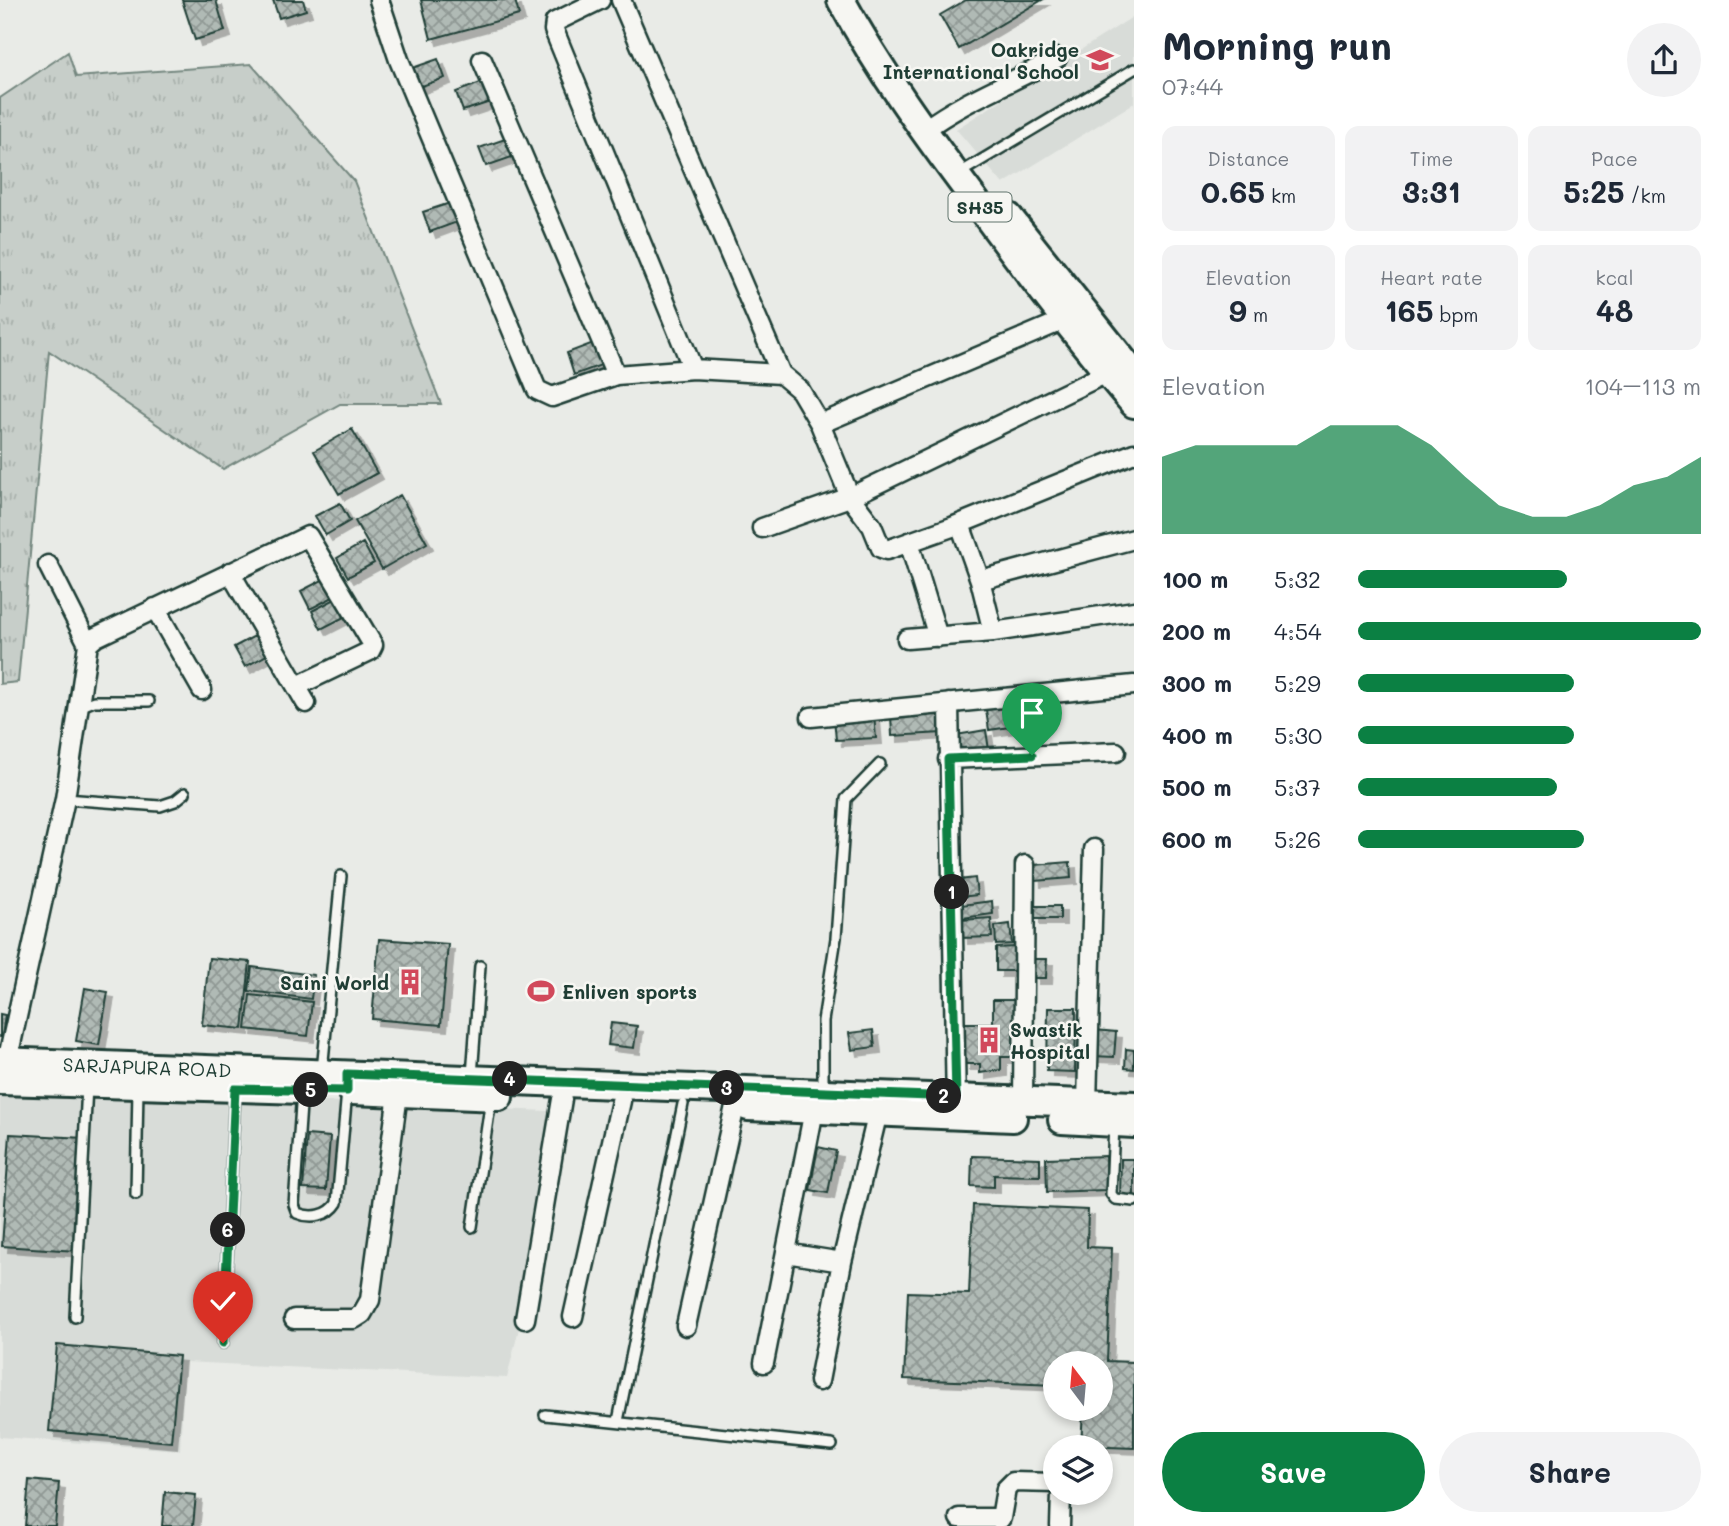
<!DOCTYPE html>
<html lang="en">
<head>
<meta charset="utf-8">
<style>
	body { margin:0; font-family:Mali,sans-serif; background:#f2f2f3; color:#1f2937; height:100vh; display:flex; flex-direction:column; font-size:26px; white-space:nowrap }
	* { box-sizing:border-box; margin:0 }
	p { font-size:23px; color:#747a83 }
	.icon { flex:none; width:38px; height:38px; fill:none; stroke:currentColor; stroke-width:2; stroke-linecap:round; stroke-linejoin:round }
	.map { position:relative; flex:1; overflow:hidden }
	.side { display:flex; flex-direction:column; background:#fff; width:595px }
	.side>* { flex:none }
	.needle { width:46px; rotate:344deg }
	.controls { position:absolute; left:1043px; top:1351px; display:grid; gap:14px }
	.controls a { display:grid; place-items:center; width:70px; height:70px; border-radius:50%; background:#fff; box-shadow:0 4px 10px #0003; font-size:35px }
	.pin { position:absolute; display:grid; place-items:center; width:60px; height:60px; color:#fff; margin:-72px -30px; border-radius:50% 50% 50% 0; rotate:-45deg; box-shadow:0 0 7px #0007 }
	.pin .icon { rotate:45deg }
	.km { position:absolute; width:35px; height:35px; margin:-18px; border-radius:50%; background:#222; color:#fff; font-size:19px; line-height:35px; text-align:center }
	.round { display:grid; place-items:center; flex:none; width:74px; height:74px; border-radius:37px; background:#f2f2f3 }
	.overview { display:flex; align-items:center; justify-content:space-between; height:119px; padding:0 28px }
	h1 { font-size:38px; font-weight:800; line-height:52px }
	.figures { display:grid; grid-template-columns:repeat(3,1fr); gap:10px; height:119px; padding:7px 28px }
	.figures div { display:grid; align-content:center; border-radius:14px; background:#f2f2f3; text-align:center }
	.figures b { font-size:30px; font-weight:800 }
	.figures small { font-size:19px; font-weight:400 }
	.figures p { font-size:19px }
	.chart { height:196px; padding:14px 28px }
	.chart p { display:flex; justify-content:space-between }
	.chart svg { width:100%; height:126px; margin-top:7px; fill:#0b8043; opacity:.7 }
	.cta { display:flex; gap:14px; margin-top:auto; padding:14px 28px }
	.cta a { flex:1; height:80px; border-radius:42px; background:#0b8043; color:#fff; font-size:28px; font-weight:800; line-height:80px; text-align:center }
	.cta a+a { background:#f2f2f3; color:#1f2937 }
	ul { padding:0 28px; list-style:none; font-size:23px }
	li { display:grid; grid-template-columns:112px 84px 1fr; align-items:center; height:52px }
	li i { height:18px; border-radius:9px; background:#0b8043 }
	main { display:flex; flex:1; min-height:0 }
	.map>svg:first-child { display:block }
	.built { fill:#d8dcd8 }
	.grass { fill:url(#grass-tufts); stroke:#73867e; stroke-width:2 }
	.building { fill:url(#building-cross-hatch); stroke:#1f3d34; stroke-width:2; filter:url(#shadow) }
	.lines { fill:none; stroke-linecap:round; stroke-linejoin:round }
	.lane-casing { stroke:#1f3d34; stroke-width:14 }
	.street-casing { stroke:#1f3d34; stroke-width:23 }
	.primary-casing { stroke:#1f3d34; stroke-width:32 }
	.lane { stroke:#f6f6f2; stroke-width:9 }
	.street { stroke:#f6f6f2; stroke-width:18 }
	.primary { stroke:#f6f6f2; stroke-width:26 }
	.route-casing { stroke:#fff; stroke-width:14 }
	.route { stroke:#0b8043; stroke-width:9 }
	.labels { text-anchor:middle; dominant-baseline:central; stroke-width:5; stroke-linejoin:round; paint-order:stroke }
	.shield { fill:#f6f6f2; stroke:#60746d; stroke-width:2 }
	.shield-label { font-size:18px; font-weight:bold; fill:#1f3d34 }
	.poi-label { font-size:19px; font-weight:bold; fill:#1f3d34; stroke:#f6f6f2; text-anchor:end }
	.street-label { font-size:19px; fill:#1f3d34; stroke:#f6f6f2 }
</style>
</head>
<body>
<main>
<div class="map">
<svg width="1134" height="1526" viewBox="0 0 1134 1526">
	<defs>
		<pattern id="grass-tufts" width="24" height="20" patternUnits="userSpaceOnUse" patternTransform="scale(1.75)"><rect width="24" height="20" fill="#c7cec9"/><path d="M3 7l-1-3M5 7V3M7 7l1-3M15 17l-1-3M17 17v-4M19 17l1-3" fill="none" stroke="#aab2ad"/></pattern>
		<pattern id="building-cross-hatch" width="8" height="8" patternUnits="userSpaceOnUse" patternTransform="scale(1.75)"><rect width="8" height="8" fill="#b0bab5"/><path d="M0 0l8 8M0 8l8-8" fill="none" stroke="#8f9894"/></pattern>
		<filter id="shadow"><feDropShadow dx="6" dy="6" stdDeviation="0" flood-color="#0004"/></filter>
	</defs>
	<rect width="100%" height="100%" fill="#e9ebe7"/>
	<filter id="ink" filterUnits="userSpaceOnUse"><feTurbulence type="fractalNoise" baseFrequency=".0143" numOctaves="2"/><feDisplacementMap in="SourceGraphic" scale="14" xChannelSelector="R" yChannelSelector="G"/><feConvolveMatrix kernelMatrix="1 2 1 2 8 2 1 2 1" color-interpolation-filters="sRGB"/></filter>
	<g filter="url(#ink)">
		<path class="built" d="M1134 16V103L1003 184 956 129Z
			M0 1087 571 1112 507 1378 185 1362 180 1450 0 1437Z"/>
		<path class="grass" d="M68 52 76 77 251 64 354 181 441 404H340L223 469 49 351 18 682 0 684V98Z"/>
		<path class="building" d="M182 0H216L225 31 195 40Z
			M273 0H303L306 10 279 18Z
			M421 0H515L519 15 431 39Z
			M966 0H1042L959 49 940 15Z
			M438 59 445 78 419 87 412 68Z
			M483 82 490 102 463 111 456 92Z
			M505 139 512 157 486 166 479 148Z
			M453 202 460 221 430 232 423 212Z
			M596 342 604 364 574 375 567 353Z
			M352 429 377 473 339 494 314 451Z
			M400 495 427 543 382 569 355 521Z
			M340 503 350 521 326 535 315 516Z
			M363 543 374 563 348 577 337 558Z
			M328 577 337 595 310 609 301 591Z
			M339 597 348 615 321 629 312 611Z
			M262 632 272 652 245 667 234 647Z
			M1014 705 1017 726 989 730 986 710Z
			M941 711 942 733 892 736 891 715Z
			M874 715 876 738 836 740 834 718Z
			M986 730 989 750 959 755 956 735Z
			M1070 862 1071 878 1035 881 1034 865Z
			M975 878 977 895 960 897 959 880Z
			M992 901 993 914 962 918 961 905Z
			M1034 906H1060V919H1034Z
			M991 918 992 937 962 938 961 920Z
			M1010 924 1012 944 996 945 995 926Z
			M379 939 448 944 441 1025 372 1019Z
			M1015 947 1016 971H996V948Z
			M209 958 250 962 243 1029 202 1025Z
			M1034 959H1047L1046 978H1033Z
			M252 967 314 975 311 999 249 991Z
			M85 988 108 992 99 1045 76 1041Z
			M250 995 312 1002 308 1036 246 1029Z
			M993 1000H1014V1057H1001V1070L980 1073V1064H964L965 1023H993Z
			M1048 1008H1076L1075 1072 1047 1071Z
			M0 1014 5 1015 2 1037H0Z
			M611 1023 637 1026 634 1048 608 1045Z
			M873 1030 875 1047 852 1050 849 1033Z
			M1095 1030 1116 1032 1114 1057 1093 1056Z
			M1126 1049 1134 1050V1069L1125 1068Z
			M10 1134 84 1138 76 1251 2 1246Z
			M307 1135 330 1137 326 1190 303 1189Z
			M818 1147 836 1151 828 1193 810 1190Z
			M972 1156 1040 1158V1176L994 1175V1187L971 1186Z
			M1106 1156 1107 1190 1047 1192 1046 1158Z
			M1121 1159H1134V1196H1120Z
			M973 1205 1088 1210 1087 1247 1112 1248 1107 1361 1134 1362V1448L1081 1446 1083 1409H1101V1363H1055V1385L904 1379 908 1292 969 1294Z
			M57 1345 179 1356 171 1442 49 1431Z
			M29 1480 59 1483 55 1526H25Z
			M165 1492 196 1495 193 1526H162Z"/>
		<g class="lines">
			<g class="lane-casing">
				<path id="lane" d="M958 174 1134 69
					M79 707 94 701H149
					M65 799 160 806 175 801 185 793
					M322 1071 341 876
					M472 1076 480 966
					M823 1090V1021L836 938 846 799 880 764
					M302 1091 294 1205 297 1213C311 1219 329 1216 337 1203L347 1091
					M1114 1124 1111 1194 1115 1199 1134 1201
					M136 1194 138 1088
					M472 1227 491 1099
					M75 1317 87 1086
					M223 1343 235 1091
					M545 1415 832 1445
					M618 1421 683 1104"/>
			</g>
			<g class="street-casing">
				<path id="street" d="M379 0 399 60 537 390 552 397 616 375 693 369 781 374 800 390 820 424
					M600 0 555 22 554 30 693 369
					M621 0 781 374
					M482 60 616 375
					M924 130C966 99 1012 83 1057 58
					M1064 320 820 424 850 497 872 526 881 548 887 550 952 527 1134 453
					M960 524 980 580
					M762 528 850 497 1107 373
					M909 542 938 637
					M48 565 88 644
					M230 572 306 703
					M155 608 202 690
					M993 632 980 580 1134 539
					M907 639 993 632 1134 611
					M949 703 956 1109
					M811 717 1134 685
					M948 759 1116 752
					M7 1062 65 799 88 644 96 637 308 536 373 645 370 651 297 686
					M1023 1101 1025 865
					M1087 1103 1094 849
					M786 1253 842 1262
					M573 1317 621 1101
					M294 1319H354L362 1314 370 1300 398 1094
					M525 1319 562 1099
					M686 1326 735 1106
					M764 1363 814 1110
					M819 1381 842 1262 878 1112
					M959 1518H1001L1006 1489 1013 1482 1055 1483
					M1060 1526 1061 1493"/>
			</g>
			<g class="primary-casing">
				<path id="primary" d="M841 0C879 70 926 135 974 199 1025 269 1077 337 1134 404
					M1009 217 1134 374
					M0 1061 1134 1105
					M0 1081 303 1090
					M352 1091 499 1097
					M748 1107 1013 1118
					M1062 1120 1134 1124"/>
			</g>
			<use href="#lane" class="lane"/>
			<use href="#street" class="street"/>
			<use href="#primary" class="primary"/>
		</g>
	</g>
	<g class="lines" filter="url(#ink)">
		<g class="route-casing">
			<path id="route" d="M223 1343 235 1089 347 1091V1074L956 1097 948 759 1032 755"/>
		</g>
		<use href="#route" class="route"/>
	</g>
	<defs>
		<g id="school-bare" transform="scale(2.1)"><path d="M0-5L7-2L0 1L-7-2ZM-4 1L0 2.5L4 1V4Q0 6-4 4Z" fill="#d1495b" stroke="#f6f6f2" stroke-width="2.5" paint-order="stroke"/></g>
		<g id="building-bare" transform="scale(2.1)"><path d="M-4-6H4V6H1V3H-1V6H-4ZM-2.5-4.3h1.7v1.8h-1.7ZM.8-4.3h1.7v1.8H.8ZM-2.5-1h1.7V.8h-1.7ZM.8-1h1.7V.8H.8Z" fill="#d1495b" stroke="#f6f6f2" stroke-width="2.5" paint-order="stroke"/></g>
		<g id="stadium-bare" transform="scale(2.1)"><path d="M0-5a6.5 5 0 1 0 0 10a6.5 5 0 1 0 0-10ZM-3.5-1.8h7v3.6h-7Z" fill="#d1495b" stroke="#f6f6f2" stroke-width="2.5" paint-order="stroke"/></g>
	</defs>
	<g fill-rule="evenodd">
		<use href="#school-bare" x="1100" y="60"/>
		<use href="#building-bare" x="410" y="982"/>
		<use href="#stadium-bare" x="541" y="991"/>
		<use href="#building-bare" x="989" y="1040"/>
	</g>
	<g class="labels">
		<rect class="shield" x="948.5" y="192.5" width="63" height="29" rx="5"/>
		<g class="shield-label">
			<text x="980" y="207">SH35</text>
		</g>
		<g class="poi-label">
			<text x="1079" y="49">Oakridge<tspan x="1079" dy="22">International School</tspan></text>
			<text x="389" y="982">Saini World</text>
			<text x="562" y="991" text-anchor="start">Enliven sports</text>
			<text x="1010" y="1029" text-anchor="start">Swastik<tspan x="1010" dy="22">Hospital</tspan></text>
		</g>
		<g class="street-label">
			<text transform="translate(147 1067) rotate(2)">SARJAPURA ROAD</text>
		</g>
	</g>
</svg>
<div class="controls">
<a><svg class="needle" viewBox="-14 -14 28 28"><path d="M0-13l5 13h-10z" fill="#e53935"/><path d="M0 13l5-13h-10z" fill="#747a83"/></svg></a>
<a><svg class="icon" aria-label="layers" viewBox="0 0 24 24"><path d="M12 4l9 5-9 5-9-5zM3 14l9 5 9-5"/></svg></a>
</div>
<div class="pin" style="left:1032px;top:755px;background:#1e9e55"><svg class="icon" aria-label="arrive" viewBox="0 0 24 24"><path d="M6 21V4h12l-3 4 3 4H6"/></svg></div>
<div class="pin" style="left:223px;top:1343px;background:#d93025"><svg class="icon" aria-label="check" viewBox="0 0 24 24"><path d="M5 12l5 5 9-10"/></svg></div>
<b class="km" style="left:952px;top:892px">1</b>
<b class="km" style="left:944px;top:1096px">2</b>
<b class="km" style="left:727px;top:1088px">3</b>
<b class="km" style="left:510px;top:1079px">4</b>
<b class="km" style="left:311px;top:1090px">5</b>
<b class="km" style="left:228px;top:1230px">6</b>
</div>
<section class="side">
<div class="overview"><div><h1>Morning run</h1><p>07:44</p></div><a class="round"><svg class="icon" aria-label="share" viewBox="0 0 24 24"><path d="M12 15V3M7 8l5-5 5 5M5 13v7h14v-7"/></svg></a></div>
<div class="figures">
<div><p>Distance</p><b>0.65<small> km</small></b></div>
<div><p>Time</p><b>3:31</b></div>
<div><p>Pace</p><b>5:25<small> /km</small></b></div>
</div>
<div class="figures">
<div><p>Elevation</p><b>9<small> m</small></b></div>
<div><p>Heart rate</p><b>165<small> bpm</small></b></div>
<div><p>kcal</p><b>48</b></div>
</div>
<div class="chart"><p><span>Elevation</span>104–113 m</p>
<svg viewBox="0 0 160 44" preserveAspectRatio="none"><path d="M0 44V17L10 13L20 13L30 13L40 13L50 6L60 6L70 6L80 13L90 24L100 34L110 38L120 38L130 34L140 27L150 24L160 17V44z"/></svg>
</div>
<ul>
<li><b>100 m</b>5:32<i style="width:61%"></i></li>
<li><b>200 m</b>4:54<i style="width:100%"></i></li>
<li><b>300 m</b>5:29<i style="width:63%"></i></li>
<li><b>400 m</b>5:30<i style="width:63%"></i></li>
<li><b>500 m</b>5:37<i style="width:58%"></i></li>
<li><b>600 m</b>5:26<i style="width:66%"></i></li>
</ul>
<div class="cta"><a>Save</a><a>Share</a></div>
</section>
</main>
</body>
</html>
